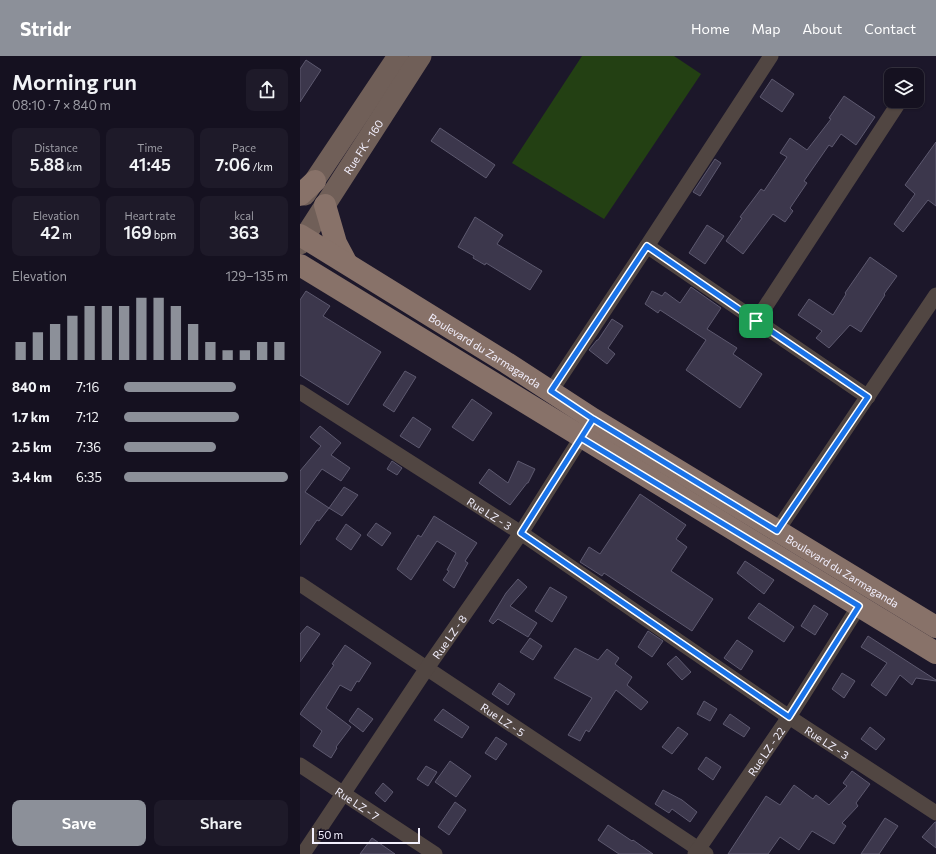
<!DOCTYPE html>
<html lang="en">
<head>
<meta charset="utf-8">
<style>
	body { margin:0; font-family:Commissioner,sans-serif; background:#1e1a29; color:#f1f3f6; height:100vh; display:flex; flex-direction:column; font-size:15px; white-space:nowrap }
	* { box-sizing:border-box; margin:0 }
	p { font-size:13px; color:#9d9da5 }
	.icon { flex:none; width:22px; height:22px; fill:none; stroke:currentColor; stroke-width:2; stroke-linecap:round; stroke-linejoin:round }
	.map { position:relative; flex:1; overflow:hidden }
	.drawer { display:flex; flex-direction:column; background:#151120; width:300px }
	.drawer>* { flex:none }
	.fabs { position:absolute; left:584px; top:12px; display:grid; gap:8px }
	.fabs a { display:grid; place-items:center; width:40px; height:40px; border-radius:8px; background:#151120; box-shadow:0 1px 3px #0004,0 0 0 1px #34313e; font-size:20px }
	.scale { position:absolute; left:12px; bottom:10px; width:108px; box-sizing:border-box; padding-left:4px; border:2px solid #f3f0fe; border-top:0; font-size:11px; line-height:14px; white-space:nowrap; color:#f3f0fe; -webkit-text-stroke:3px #130e20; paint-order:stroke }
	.pin { position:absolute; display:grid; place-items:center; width:34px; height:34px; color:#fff; margin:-17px; border-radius:8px; box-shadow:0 2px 6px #0006 }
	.round { display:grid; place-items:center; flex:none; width:42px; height:42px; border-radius:8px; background:#1e1a29 }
	.overview { display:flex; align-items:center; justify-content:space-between; height:68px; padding:0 12px }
	h1 { font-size:22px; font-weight:600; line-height:30px }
	.stats { display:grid; grid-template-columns:repeat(3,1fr); gap:6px; height:68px; padding:4px 12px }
	.stats div { display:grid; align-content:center; border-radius:8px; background:#1e1a29; text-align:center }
	.stats b { font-size:17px; font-weight:600 }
	.stats small { font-size:11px; font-weight:400 }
	.stats p { font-size:11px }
	.chart { height:112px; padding:8px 12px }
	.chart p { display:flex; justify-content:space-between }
	.chart svg { width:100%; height:72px; margin-top:4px; stroke:#8c9099; stroke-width:6 }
	.button { display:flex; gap:8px; margin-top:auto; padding:8px 12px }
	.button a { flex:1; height:46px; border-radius:8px; background:#8c9099; color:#fff; font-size:16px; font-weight:600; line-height:46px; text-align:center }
	.button a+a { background:#1e1a29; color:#f1f3f6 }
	ul { padding:0 12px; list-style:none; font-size:13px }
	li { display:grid; grid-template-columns:64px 48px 1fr; align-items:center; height:30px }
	li i { height:10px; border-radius:5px; background:#8c9099 }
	header { display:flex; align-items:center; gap:24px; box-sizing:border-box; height:56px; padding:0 20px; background:#8c9099; color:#fff }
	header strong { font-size:19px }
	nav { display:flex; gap:22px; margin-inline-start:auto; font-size:14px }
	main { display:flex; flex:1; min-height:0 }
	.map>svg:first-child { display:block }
	.green { fill:#234013 }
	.building { fill:#3c374c; stroke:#5d596f }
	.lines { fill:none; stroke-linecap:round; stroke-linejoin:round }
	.minor { stroke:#514642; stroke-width:15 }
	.secondary { stroke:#705f58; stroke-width:21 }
	.primary { stroke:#887269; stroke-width:22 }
	.route-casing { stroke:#fff; stroke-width:8 }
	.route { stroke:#1a73e8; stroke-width:5 }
	.labels { text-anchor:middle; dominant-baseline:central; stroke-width:3; stroke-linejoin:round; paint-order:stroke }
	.street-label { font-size:11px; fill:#f3f0fe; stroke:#130e20 }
</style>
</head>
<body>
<header>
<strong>Stridr</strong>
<nav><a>Home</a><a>Map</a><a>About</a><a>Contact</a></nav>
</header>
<main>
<section class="drawer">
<div class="overview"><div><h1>Morning run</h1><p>08:10 · 7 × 840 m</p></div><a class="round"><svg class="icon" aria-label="share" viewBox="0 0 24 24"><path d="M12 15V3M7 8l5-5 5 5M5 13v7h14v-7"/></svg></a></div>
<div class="stats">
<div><p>Distance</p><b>5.88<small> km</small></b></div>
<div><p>Time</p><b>41:45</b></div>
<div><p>Pace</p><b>7:06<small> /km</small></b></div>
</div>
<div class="stats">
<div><p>Elevation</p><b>42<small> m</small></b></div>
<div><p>Heart rate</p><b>169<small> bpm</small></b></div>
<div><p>kcal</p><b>363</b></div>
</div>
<div class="chart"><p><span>Elevation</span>129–135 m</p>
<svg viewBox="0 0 160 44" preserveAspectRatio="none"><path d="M5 44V33M15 44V27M25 44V22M35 44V17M45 44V11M55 44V11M65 44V11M75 44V6M85 44V6M95 44V11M105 44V22M115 44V33M125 44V38M135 44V38M145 44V33M155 44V33"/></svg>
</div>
<ul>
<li><b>840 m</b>7:16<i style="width:68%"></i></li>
<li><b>1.7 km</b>7:12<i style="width:70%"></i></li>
<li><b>2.5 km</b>7:36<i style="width:56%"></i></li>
<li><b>3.4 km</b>6:35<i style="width:100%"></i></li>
</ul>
<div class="button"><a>Save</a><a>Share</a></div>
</section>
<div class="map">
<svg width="636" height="798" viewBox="0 0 636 798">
	<rect width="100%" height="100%" fill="#1c172a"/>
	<path class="green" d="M282 0H374L401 18 304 163 212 107Z"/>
	<path class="building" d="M6 4 21 14 0 46V13Z
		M472 23 494 38 482 56 460 41Z
		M544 40 575 61 556 89 541 78 532 91 529 89 504 125 507 127 490 152 493 155 485 166 473 158 443 198 426 185 442 162 440 161 461 133 464 135 487 101 480 97 490 82 507 94 531 63 529 62Z
		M140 72 195 109 186 122 131 85Z
		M636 86V150L628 144 603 176 594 168 615 138 605 129Z
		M415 103 421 107 400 140 393 136Z
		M175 161 203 179 197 188 242 215 230 234 186 207 185 209 173 202 174 200 158 191Z
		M407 169 424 180 405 208 389 197Z
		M570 201 597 220 584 238 585 239 561 276 550 269 529 292 516 282 522 275 498 259 509 243 533 259 546 238 545 237Z
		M391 231 421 252 407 273 437 292 433 298 462 318 440 352 386 314 406 284 360 254 358 257 345 248 352 235 362 240 365 236 380 247Z
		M6 235 30 250 23 260 81 296 48 349 0 319V244Z
		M312 263 323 270 308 292 315 298 307 308 289 294 297 284H298Z
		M105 315 116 321 94 356 83 349Z
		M172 343 192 357 173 385 152 371Z
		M113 361 131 373 119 392 100 380Z
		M20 370 41 387 31 399 50 412 41 425 22 413 5 436 29 452 19 465 17 464 0 489V415L21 390 10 381Z
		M92 405 102 412 97 419 87 413Z
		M218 405 235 413 228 427H227L210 449 179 427 189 413 208 427Z
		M44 431 58 439 42 460 29 452Z
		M340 438 386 469 376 483 387 491 371 515 413 543 392 575 304 517 302 520 280 506 289 491 300 498Z
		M134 460 177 487 165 505 168 507 154 532 143 524 149 515 147 514 156 497 137 485 111 524 97 513 118 479 121 481Z
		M76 467 91 477 82 490 67 479Z
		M46 468 61 479 51 494 36 483Z
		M445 505 474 524 464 538 437 517Z
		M218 523 227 531 210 550 237 567 228 581 198 563 193 568 189 565 206 537Z
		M250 531 267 541 252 566 235 555Z
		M459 547 494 571 484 586 448 562Z
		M514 549 528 558 515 579 501 570Z
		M7 570 20 578 0 606V578Z
		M348 575 363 585 352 601 338 591Z
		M568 580 636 624V625L616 622 612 629 600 619 586 640 571 629 587 607 561 591Z
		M230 582 242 590 233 604 220 596Z
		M437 584 453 595 441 614 424 602Z
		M45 589 71 607 59 626 57 625 51 635 40 629 26 652 51 671 36 691 37 692 31 702 13 690 22 675 0 658 34 609 32 608Z
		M275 592 298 604 307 593 319 602 315 608 332 621 327 629 348 646 341 654 316 634 289 676 286 674 280 685 268 679 292 642 254 622Z
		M376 600 391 616 382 624 367 608Z
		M542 617 555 625 544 642 532 633Z
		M199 627 215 638 208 649 192 638Z
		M404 645 417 653 410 665 397 658Z
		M58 652 73 663 63 676 49 665Z
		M143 653 169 671 162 682 134 664Z
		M430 658 450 672 444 681 423 668Z
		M378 671 388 678 372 698 362 691Z
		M570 671 585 683 576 694 561 683Z
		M196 681 207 688 196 704 185 697Z
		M406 701 421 711 413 724 398 713Z
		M150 705 171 720 156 741 135 726Z
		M126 710 137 716 128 730 117 723Z
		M552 715 570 728 556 747 558 750 542 767 546 770 534 788 512 775 499 794 480 781 468 798H428L466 740 480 749 494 729 513 743 516 739 529 749 547 730 543 727Z
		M83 727 93 736 85 746 75 737Z
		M363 734 382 744 397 756 390 766 372 753 369 757 355 748Z
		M155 746 166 754 149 779 138 771Z
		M585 762 598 770 579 798H561Z
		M635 766H636V792L622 781Z
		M308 769 332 785 333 784 353 798H319L298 784Z
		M72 782 95 798H60Z"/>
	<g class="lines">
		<g class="minor">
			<path d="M347 190 568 341"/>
			<path d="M456 265 598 48"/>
			<path d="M251 335 347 190 471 0"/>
			<path id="s1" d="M0 336 221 477 489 661 636 757"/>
			<path d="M477 475 636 239"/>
			<path id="s2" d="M0 528 406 798"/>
			<path id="s3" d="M0 709 135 798"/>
			<path id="s4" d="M3 798 127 612 221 477 286 374"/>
			<path id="s5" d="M395 798 489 661 559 550"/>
		</g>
		<g class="secondary">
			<path d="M5 139 98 0"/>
			<path id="s6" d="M0 188 121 0"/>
		</g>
		<g class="primary">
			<path d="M0 139 15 125"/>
			<path d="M25 149 36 187 46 206"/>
			<path id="s7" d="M0 179 207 307 293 363 636 571"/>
			<path d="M0 209 636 597"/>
		</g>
	</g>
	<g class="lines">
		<g class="route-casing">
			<path id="route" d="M456 265 347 190 251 335 293 363C269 401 245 439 221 477L489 661 559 550 281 382 293 363 477 475 568 341 456 265"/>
		</g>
		<use href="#route" class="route"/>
	</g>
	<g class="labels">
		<g class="street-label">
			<text stroke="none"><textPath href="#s6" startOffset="116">Rue FK - 160</textPath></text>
			<text stroke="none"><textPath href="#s7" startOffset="218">Boulevard du Zarmaganda</textPath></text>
			<text stroke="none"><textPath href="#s1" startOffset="225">Rue LZ - 3</textPath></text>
			<text stroke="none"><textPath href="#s7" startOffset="638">Boulevard du Zarmaganda</textPath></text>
			<text stroke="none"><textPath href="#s4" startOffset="262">Rue LZ - 8</textPath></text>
			<text stroke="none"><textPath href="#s2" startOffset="244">Rue LZ - 5</textPath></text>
			<text stroke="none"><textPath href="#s1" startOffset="633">Rue LZ - 3</textPath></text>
			<text stroke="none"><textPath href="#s5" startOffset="125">Rue LZ - 22</textPath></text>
			<text stroke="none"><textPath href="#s3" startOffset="69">Rue LZ - 7</textPath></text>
		</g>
	</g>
</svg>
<div class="fabs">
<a><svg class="icon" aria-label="layers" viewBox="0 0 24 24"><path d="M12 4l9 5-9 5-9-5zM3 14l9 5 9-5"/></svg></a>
</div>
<div class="scale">50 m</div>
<div class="pin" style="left:456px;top:265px;background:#1e9e55"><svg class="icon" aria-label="arrive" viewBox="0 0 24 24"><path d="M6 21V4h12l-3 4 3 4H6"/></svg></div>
</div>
</main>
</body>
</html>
